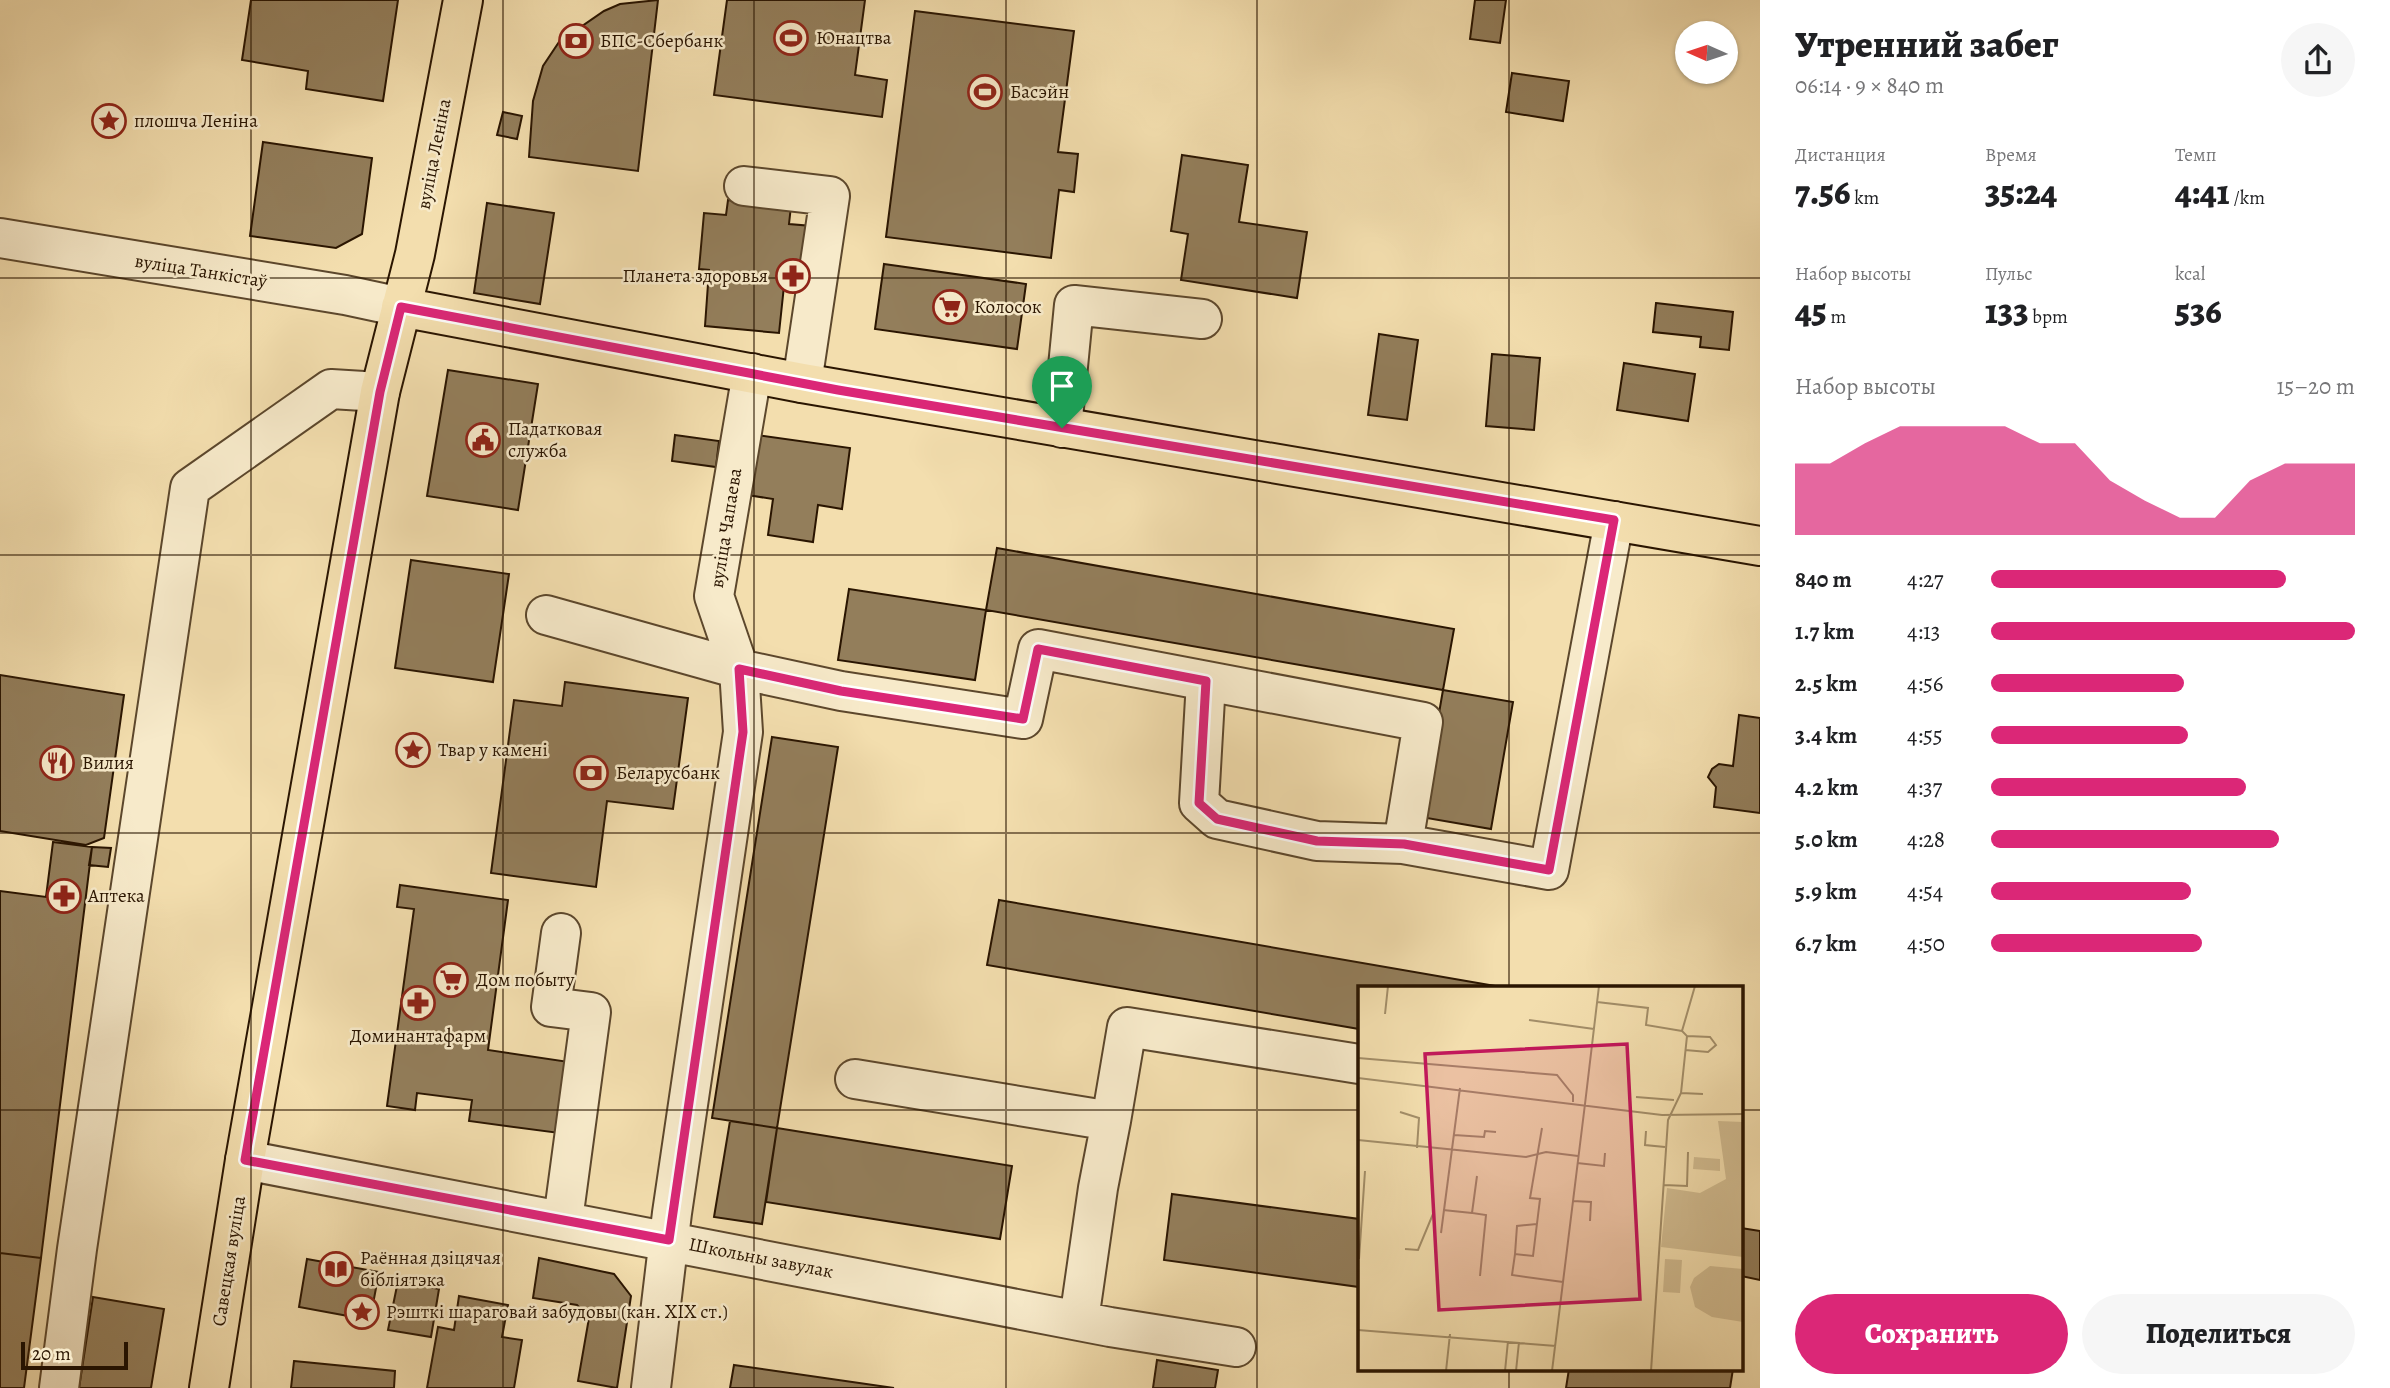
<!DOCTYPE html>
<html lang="ru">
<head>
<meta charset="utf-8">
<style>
	body { margin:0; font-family:Alegreya,serif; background:#f6f6f6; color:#202124; height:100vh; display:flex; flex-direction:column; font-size:26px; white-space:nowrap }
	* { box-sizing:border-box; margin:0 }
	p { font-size:23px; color:#757577 }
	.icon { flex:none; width:38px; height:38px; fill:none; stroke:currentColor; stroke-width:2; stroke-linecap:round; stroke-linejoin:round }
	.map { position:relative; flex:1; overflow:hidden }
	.details { display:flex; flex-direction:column; background:#fff; width:630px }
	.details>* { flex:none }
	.needle { width:46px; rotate:273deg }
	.buttons { position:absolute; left:1675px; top:21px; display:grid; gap:14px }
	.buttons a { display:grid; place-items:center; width:63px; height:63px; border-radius:50%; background:#fff; box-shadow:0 2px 5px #0004; font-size:35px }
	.scale { position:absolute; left:21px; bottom:18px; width:107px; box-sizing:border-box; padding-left:7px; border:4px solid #2a1501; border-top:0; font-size:19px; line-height:24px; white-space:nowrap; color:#2a1501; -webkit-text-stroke:5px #f7eaca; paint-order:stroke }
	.pin { position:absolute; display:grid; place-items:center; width:60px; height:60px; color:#fff; margin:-72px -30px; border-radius:50% 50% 50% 0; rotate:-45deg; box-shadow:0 0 7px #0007 }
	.pin .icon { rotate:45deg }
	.round { display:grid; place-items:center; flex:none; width:74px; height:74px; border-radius:37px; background:#f6f6f6 }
	.summary { display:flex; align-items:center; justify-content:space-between; height:119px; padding:0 35px }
	h1 { font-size:38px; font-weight:800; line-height:52px }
	.stats { display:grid; grid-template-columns:repeat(3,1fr); gap:10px; height:119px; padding:7px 35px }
	.stats div { display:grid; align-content:center }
	.stats b { font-size:35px; font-weight:800 }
	.stats small { font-size:19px; font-weight:400 }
	.stats p { font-size:19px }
	.chart { height:196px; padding:14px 35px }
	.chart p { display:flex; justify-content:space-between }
	.chart svg { width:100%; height:126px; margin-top:7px; fill:#db2777; opacity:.7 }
	.button { display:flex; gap:14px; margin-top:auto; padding:14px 35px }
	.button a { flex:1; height:80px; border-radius:42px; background:#db2777; color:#fff; font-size:28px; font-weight:800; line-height:80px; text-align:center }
	.button a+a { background:#f6f6f6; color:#202124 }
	ul { padding:0 35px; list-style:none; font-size:23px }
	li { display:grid; grid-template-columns:112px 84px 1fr; align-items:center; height:52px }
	li i { height:18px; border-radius:9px; background:#db2777 }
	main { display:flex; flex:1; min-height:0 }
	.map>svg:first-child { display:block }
	.building { fill:#937e5b; stroke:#2a1501; stroke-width:2 }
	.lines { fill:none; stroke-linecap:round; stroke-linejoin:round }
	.minor-casing { stroke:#5c472c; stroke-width:42 }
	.major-casing { stroke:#2a1501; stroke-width:42 }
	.minor { stroke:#f7eaca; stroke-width:38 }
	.major { stroke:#f3deae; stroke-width:38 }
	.route-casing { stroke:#fff; stroke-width:14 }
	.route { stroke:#db2777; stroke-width:9 }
	.grid { fill:none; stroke:#2a1501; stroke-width:2; stroke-opacity:0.55 }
	.labels { text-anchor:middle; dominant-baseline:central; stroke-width:5; stroke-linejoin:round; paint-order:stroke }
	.poi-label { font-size:19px; fill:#2a1501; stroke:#f7eaca; text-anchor:start }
	.street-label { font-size:19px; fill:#2a1501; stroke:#f7eaca }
	.inset-road { fill:none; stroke:#a38e69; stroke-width:2 }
	.view { fill:#c2185b; fill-opacity:0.15; stroke:#c2185b; stroke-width:3.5 }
	.inset-edge { fill:none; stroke:#2a1501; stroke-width:3.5 }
</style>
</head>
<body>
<main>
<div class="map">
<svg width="1760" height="1388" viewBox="0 0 1760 1388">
	<rect width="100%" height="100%" fill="#f3deae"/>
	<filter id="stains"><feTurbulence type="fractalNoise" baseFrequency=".00286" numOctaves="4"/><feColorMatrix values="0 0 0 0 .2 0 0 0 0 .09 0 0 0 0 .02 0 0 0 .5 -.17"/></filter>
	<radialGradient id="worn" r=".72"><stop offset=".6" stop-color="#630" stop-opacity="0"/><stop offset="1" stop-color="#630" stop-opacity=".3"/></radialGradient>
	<path class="building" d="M251 0H398L383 101 306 89 308 71 242 60Z
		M658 0 638 171 529 157 533 101 543 66 559 42 604 11 620 4Z
		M727 0H865L855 75 887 80 882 117 714 95Z
		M1475 0H1506L1500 43 1470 39Z
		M915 11 1074 31 1058 152 1078 154 1074 192 1059 190 1051 258 886 237Z
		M1512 73 1569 81 1563 121 1506 112Z
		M503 112 522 116 517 139 497 135Z
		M263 142 372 158 362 234 336 248 250 236Z
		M1182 155 1248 165 1239 222 1307 232 1297 298 1181 280 1188 234 1171 231Z
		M728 200 791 206 789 224 812 226 806 289 784 286 779 333 705 326 709 270 699 269 704 213 726 215Z
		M487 203 554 213 540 304 474 293Z
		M884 264 1026 284 1017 349 875 329Z
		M1656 303 1733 312 1729 350 1700 347 1701 337 1653 332Z
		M1379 334 1418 340 1407 420 1368 415Z
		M1492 354 1540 358 1534 430 1486 426Z
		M1624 363 1695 374 1688 421 1617 410Z
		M448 370 538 384 518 510 427 496Z
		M675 435 719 441 716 467 672 461Z
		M756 435 850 448 842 509 818 505 813 542 768 535 773 499 747 495Z
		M997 548 1454 629 1443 690 986 610Z
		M411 560 509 574 493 682 395 668Z
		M849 589 986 610 975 680 838 660Z
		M0 675 124 695 104 838 86 845 0 831Z
		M565 682 688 698 673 809 607 801 596 887 491 873 514 700 562 706Z
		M1443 690 1513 702 1491 829 1421 817Z
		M1739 715 1760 718V813L1714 807 1716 787 1708 777 1712 769 1719 764 1733 766Z
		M772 737 838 747 777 1128 712 1118Z
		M53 842 92 847 41 1258 0 1253V891L46 897Z
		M92 847 111 848 108 867 89 865Z
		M400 885 508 900 488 1050 569 1062 559 1133 469 1121 472 1100 417 1093 415 1110 387 1106 414 909 397 907Z
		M999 900 1501 987H1359V1029L987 965Z
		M730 1121 777 1128 762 1224 714 1217Z
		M777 1128 1012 1166 1000 1239 766 1202Z
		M1172 1194 1359 1219V1287L1164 1260Z
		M1741 1228 1760 1231V1280L1741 1276Z
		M0 1253 41 1258 24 1388H0Z
		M539 1258 614 1274 631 1296 617 1388 578 1381 589 1318 577 1305 533 1298Z
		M307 1259 379 1272 370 1320 299 1307Z
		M398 1281 439 1289 431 1337 388 1330Z
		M459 1296 508 1305 502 1337 522 1340 514 1388H427L438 1327 454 1330Z
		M93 1297 164 1309 151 1388H79Z
		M1157 1360 1218 1370 1215 1388H1153Z
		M294 1361 395 1371 394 1388H291Z
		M734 1365 894 1388H730Z
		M1569 1369H1733L1730 1388H1566Z"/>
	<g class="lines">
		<g class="minor-casing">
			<path id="minor" d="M744 186 830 196 802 383
				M0 238 345 295 401 307
				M1062 428 1074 305 1202 319
				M546 615 739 669 841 691 1023 719 1038 649 1423 722 1403 844 1549 870 1614 521
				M1206 681 1199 803 1217 819 1317 841 1403 844
				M561 933 551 1007 591 1012 563 1220
				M855 1079 1111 1121 1127 1027 1359 1064
				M245 1160 1110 1327 1236 1347
				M1079 1320 1098 1188 1111 1121
				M59 1388 77 1249 190 488 331 389 380 392
				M651 1388 672 1213 743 732 739 669 714 596 752 373"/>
		</g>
		<g class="major-casing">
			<path id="major" d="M401 307 802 383 1760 546
				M209 1388 245 1160 380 392 415 254 463 0"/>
		</g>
		<use href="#minor" class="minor"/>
		<use href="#major" class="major"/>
	</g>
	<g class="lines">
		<g class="route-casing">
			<path id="route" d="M401 307 838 390 1614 520 1549 870 1404 844 1317 841 1217 819 1199 803 1206 681 1038 649 1023 719 841 691 739 669 743 732 669 1240 245 1160 380 392Z"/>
		</g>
		<use href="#route" class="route"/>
	</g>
	<path class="grid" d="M251 0V1388M503 0V1388M754 0V1388M1006 0V1388M1257 0V1388M1509 0V987M0 278H1760M0 555H1760M0 833H1760M0 1110H1359M1741 1110H1760M1509 1369V1388"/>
	<defs>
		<g id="stadium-ring" transform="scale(1.75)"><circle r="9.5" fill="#f7eaca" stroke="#8f2418" stroke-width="1.5"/><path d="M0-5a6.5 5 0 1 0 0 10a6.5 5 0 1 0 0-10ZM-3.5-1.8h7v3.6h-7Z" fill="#8f2418"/></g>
		<g id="bank-ring" transform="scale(1.75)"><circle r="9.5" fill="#f7eaca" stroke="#8f2418" stroke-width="1.5"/><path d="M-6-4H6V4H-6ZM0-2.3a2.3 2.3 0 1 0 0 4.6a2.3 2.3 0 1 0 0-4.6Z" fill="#8f2418"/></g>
		<g id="sight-ring" transform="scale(1.75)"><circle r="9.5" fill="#f7eaca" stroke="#8f2418" stroke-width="1.5"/><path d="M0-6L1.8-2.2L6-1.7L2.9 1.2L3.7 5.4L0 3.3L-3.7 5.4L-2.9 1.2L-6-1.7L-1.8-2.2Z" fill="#8f2418"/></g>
		<g id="pharmacy-ring" transform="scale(1.75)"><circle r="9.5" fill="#f7eaca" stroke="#8f2418" stroke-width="1.5"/><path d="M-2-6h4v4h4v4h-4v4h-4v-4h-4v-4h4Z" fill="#8f2418"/></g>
		<g id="supermarket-ring" transform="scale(1.75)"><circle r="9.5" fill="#f7eaca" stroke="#8f2418" stroke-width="1.5"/><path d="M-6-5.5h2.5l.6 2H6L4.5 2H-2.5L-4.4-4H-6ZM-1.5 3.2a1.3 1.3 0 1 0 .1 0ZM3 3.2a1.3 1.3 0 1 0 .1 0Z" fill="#8f2418"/></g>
		<g id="civic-ring" transform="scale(1.75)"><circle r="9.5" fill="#f7eaca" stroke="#8f2418" stroke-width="1.5"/><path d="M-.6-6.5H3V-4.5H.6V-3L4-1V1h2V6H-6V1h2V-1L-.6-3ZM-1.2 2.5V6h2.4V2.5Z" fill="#8f2418"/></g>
		<g id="restaurant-ring" transform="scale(1.75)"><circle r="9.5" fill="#f7eaca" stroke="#8f2418" stroke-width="1.5"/><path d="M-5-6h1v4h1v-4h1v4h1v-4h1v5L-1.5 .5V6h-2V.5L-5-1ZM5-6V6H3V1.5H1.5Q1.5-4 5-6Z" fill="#8f2418"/></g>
		<g id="library-ring" transform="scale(1.75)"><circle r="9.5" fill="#f7eaca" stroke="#8f2418" stroke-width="1.5"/><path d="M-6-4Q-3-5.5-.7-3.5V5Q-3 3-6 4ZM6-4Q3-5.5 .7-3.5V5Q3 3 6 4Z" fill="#8f2418"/></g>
	</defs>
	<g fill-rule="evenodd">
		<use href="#stadium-ring" x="791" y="38"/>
		<use href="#bank-ring" x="576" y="41"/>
		<use href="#stadium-ring" x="985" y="92"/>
		<use href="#sight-ring" x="109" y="121"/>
		<use href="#pharmacy-ring" x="793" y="276"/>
		<use href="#supermarket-ring" x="950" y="307"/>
		<use href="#civic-ring" x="483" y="440"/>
		<use href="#sight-ring" x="413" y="750"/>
		<use href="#restaurant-ring" x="57" y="763"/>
		<use href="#bank-ring" x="591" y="773"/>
		<use href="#pharmacy-ring" x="64" y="896"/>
		<use href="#supermarket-ring" x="451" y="980"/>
		<use href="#pharmacy-ring" x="418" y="1003"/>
		<use href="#library-ring" x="336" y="1269"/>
		<use href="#sight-ring" x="362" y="1312"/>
	</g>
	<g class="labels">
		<g class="poi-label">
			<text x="816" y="38">Юнацтва</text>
			<text x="600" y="41">БПС-Сбербанк</text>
			<text x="1010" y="92">Басэйн</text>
			<text x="134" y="121">плошча Леніна</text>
			<text x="768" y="276" text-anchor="end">Планета здоровья</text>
			<text x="974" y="307">Колосок</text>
			<text x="508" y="429">Падатковая<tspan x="508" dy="22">служба</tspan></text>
			<text x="438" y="750">Твар у камені</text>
			<text x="82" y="763">Вилия</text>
			<text x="616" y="773">Беларусбанк</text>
			<text x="88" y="896">Аптека</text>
			<text x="476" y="980">Дом побыту</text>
			<text x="418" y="1036" text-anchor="middle">Доминантафарм</text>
			<text x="360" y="1258">Раённая дзіцячая<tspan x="360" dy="22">бібліятэка</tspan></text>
			<text x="386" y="1312">Рэшткі шараговай забудовы (кан. XIX ст.)</text>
		</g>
		<g class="street-label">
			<text transform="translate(434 154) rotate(-79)">вуліца Леніна</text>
			<text transform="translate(201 271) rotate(9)">вуліца Танкістаў</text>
			<text transform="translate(726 528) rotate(-81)">вуліца Чапаева</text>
			<text transform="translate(761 1258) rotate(11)">Школьны завулак</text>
			<text transform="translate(229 1261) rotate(-81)">Савецкая вуліца</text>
		</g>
	</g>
	<g transform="translate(1358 986)">
		<rect width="385" height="385" fill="#f3deae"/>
		<path d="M360 135 385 136V271L303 261 309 202 342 207 368 193ZM336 171 362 173V185L335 183ZM307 273 324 274 322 307 305 306ZM352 280 385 283V336L354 331 337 321 332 301 336 292Z" fill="#d1bc91"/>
		<path class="inset-road" d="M239 16 290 22 288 39 324 45M27 28 30 0M171 34 236 43M327 64 350 66 358 59 352 51 329 50M0 72 199 89 215 109V116M0 92 304 129 385 128M323 107 345 108M278 111 316 114M227 118 241 0M42 126 61 132 59 162M184 142 172 212 182 213 175 270 157 268 154 289 205 296M288 145 287 159 307 161M96 149 126 151 127 145 138 146M0 154 168 171 188 166 220 170M219 177 246 180 247 167M119 190 114 227 128 229 122 290M306 199 329 200 330 166M215 215 233 216 232 235M85 224 114 227M83 247 102 102M47 263 60 264 75 228M157 268 159 240 179 238M1 273 7 185M0 344 198 360M88 385 92 348M147 385 150 355M158 385 161 356M194 385 227 118M293 385 310 134 323 107 329 50 324 45 337 0"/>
		<path class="view" d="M269 58 282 313 81 324 67 68Z"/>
		<rect width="385" height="385" class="inset-edge"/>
	</g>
	<rect width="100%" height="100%" filter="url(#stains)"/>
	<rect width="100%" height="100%" fill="url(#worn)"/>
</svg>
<div class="buttons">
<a><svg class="needle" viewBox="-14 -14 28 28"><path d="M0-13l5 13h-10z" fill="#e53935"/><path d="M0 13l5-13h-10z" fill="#757577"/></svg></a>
</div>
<div class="scale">20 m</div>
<div class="pin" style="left:1062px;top:428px;background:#1e9e55"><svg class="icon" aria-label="arrive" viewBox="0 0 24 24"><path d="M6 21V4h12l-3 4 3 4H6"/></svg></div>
</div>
<section class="details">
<div class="summary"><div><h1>Утренний забег</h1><p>06:14 · 9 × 840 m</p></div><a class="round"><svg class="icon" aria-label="share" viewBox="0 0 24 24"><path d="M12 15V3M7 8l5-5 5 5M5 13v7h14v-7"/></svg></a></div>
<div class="stats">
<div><p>Дистанция</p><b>7.56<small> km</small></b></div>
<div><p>Время</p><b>35:24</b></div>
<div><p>Темп</p><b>4:41<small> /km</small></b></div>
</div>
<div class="stats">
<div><p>Набор высоты</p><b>45<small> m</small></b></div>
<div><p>Пульс</p><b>133<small> bpm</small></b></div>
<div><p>kcal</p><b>536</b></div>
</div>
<div class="chart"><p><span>Набор высоты</span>15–20 m</p>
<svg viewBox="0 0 160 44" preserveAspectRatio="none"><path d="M0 44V19L10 19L20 12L30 6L40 6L50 6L60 6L70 12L80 12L90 25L100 32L110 38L120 38L130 25L140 19L150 19L160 19V44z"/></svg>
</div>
<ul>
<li><b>840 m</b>4:27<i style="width:81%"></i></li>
<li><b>1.7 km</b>4:13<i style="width:100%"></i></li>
<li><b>2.5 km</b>4:56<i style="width:53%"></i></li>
<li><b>3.4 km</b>4:55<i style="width:54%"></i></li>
<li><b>4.2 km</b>4:37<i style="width:70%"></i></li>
<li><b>5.0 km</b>4:28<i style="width:79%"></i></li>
<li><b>5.9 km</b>4:54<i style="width:55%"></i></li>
<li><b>6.7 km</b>4:50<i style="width:58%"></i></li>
</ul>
<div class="button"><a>Сохранить</a><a>Поделиться</a></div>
</section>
</main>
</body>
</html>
